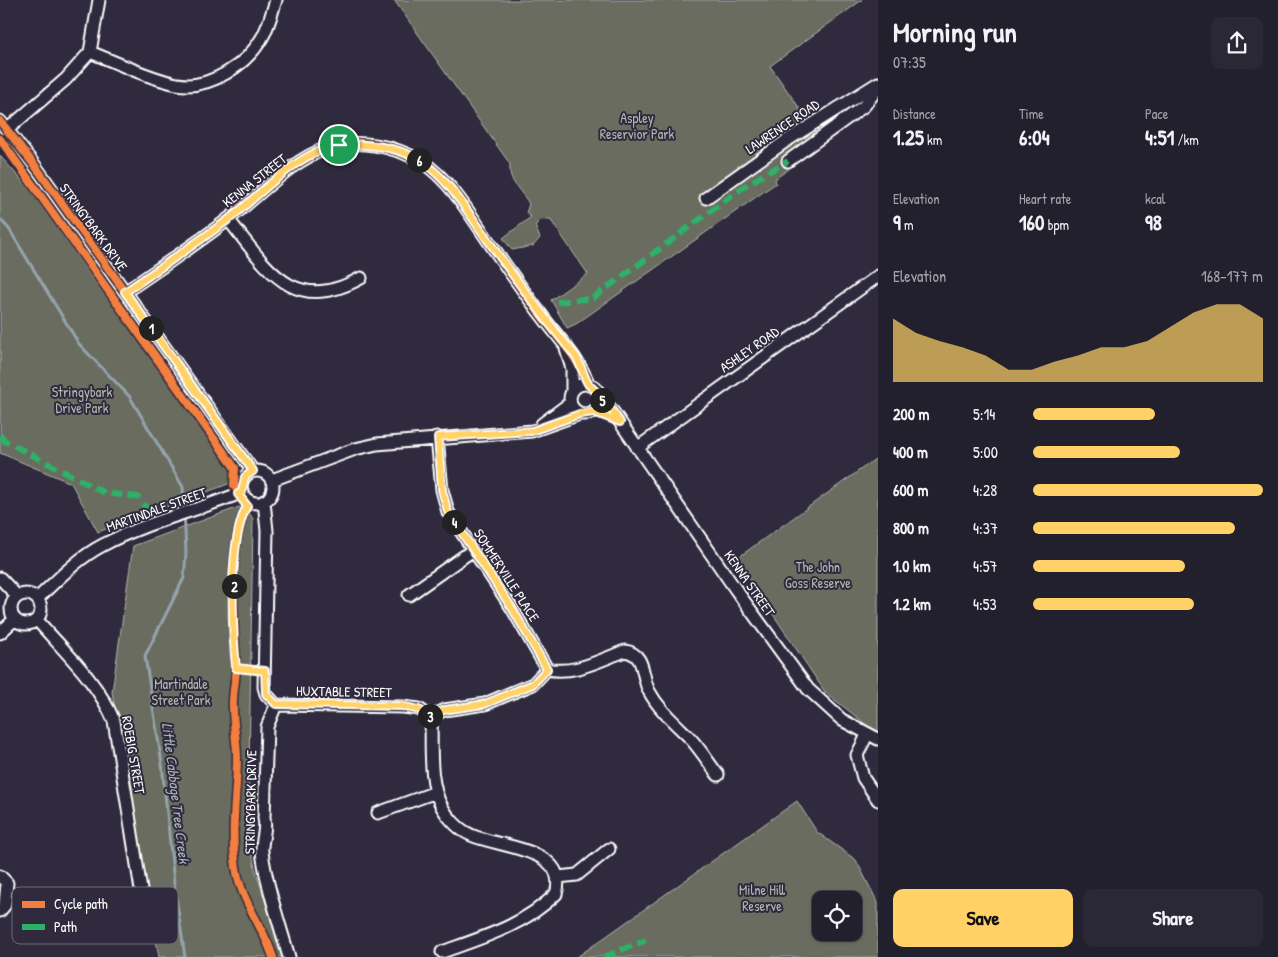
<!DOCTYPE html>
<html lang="en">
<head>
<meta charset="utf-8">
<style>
	body { margin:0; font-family:"Patrick Hand",sans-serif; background:#2b2836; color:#f1f3f6; height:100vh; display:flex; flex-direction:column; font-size:19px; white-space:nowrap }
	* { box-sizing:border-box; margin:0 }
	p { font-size:16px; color:#a3a3aa }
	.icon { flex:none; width:28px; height:28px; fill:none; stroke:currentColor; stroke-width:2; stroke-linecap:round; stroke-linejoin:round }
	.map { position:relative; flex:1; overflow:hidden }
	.sheet { display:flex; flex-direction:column; background:#23202e; width:400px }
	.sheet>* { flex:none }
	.fabs { position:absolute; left:812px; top:891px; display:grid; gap:10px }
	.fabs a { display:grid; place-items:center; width:50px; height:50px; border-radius:10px; background:#23202e; box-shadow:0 1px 4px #0004,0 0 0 1px #403e4a; font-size:25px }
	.pin { position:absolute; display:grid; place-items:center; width:42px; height:42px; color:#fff; margin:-21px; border:2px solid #fff; border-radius:50%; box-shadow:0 1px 5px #0007 }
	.km { position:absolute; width:25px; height:25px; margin:-12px; border-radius:50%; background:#222; color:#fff; font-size:14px; line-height:25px; text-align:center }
	.round { display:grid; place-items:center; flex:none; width:52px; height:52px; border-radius:10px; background:#2b2836 }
	.summary { display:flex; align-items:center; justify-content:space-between; height:85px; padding:0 15px }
	h1 { font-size:28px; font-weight:800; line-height:38px }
	.stats { display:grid; grid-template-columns:repeat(3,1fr); gap:8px; height:85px; padding:5px 15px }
	.stats div { display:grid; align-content:center }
	.stats b { font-size:21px; font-weight:800 }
	.stats small { font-size:14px; font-weight:400 }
	.stats p { font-size:14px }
	.chart { height:140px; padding:10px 15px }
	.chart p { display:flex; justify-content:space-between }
	.chart svg { width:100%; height:90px; margin-top:5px; fill:#ffd166; opacity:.7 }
	.cta { display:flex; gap:10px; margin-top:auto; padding:10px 15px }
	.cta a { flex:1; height:58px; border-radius:10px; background:#ffd166; color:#111; font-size:20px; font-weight:800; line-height:58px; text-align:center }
	.cta a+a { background:#2b2836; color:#f1f3f6 }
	ul { padding:0 15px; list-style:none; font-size:16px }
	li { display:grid; grid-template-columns:80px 60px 1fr; align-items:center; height:38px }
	li i { height:12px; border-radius:6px; background:#ffd166 }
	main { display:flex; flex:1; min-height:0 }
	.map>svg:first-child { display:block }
	.green { fill:#696c5e; stroke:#b4b6ae; fill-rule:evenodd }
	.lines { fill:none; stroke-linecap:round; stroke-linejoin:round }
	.stream { stroke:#95a4ad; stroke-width:3 }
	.minor-casing { stroke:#fff; stroke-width:15 }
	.minor { stroke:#2f2a3d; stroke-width:11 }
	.quiet { stroke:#2db169; stroke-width:6; stroke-dasharray:12 6; stroke-linecap:butt }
	.cycleway-casing { stroke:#2f2a3d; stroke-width:11 }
	.cycleway { stroke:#f27e40; stroke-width:8 }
	.route-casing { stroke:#fff; stroke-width:10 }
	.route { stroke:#ffd166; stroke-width:6 }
	.labels { text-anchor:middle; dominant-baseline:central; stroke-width:4; stroke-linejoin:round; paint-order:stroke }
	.park-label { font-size:14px; fill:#b4b6ae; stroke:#2f2a3d }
	.street-label { font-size:14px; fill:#fff; stroke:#2f2a3d }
	.water-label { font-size:15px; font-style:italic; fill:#a7b4ba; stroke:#2f2a3d }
	.key { fill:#2f2a3d; stroke:#6d6a77; stroke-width:1 }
	.key-label { font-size:14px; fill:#fff }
</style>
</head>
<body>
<main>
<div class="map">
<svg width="878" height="957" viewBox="0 0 878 957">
	<rect width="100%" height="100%" fill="#2f2a3d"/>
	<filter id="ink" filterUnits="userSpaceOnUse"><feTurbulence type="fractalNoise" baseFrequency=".02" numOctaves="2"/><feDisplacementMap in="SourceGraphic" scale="10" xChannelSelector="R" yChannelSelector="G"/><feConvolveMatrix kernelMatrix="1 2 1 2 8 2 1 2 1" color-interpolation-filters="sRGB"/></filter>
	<g filter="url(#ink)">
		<path class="green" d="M394 0H862L770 66 824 143 775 179 776 183 576 324 567 328 551 300 588 274 550 219 540 220 535 226 540 238 533 246 512 250 503 238 531 217 526 213 529 204C521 189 508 183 510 164Z
			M0 156 28 187 94 280 229 462 231 483 98 532 71 483 0 453Z
			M878 457V731L873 730 825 692 736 559Z
			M239 507 248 511 253 519 248 832 255 868 282 957H159L112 692 133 546Z
			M797 801 817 832 856 860 878 903V957H577ZM821 900H854V932H821Z"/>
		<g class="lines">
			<path class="stream" d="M0 219 9 229 79 344 130 397 183 487 186 553 184 578 145 656 162 764 174 883 185 957"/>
			<g class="minor-casing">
				<path id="minor" d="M90 52C118 63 148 78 177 84 210 90 248 64 263 36 269 25 272 12 276 0
					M0 121 36 167 253 471
					M8 129 66 79 90 52 99 0
					M788 161 864 106 878 88
					M706 198 786 141 878 83
					M228 219C267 268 292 316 361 278
					M125 292C160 268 196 244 230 218 258 196 294 158 328 148 357 138 396 146 422 162 453 182 473 220 494 249 510 272 526 295 543 317 560 340 578 357 589 385
					M566 348 572 369V390
					M570 399a15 15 0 1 1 30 0a15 15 0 1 1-30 0Z
					M600 398 611 409 736 590 808 689 842 720 878 739
					M542 424 570 403
					M437 437 442 490 448 512 512 608 547 669
					M637 448 878 276
					M241 487a16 16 0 1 1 32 0a16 16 0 1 1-32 0Z
					M272 480 355 449 377 444 532 431 580 414
					M264 501 267 531 264 687 266 694 276 705 267 727 264 818C267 830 261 840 262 852 267 888 279 922 289 957
					M0 578 17 596
					M11 609a15 15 0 1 1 30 0a15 15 0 1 1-30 0Z
					M409 595 473 550
					M37 599C58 579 78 558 103 545 146 522 197 511 243 492
					M37 620C64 651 98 682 114 721L141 890
					M0 633 15 619
					M547 669C574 675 600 660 625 651 646 654 641 676 649 691 659 710 675 723 690 738 700 749 709 763 718 775
					M276 705 403 707 419 709 431 717 444 710 485 704 511 693 533 684 547 669
					M431 717C432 744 428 782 442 807 448 818 459 830 471 835 500 848 570 848 556 894 523 926 484 937 442 952
					M867 735 857 755 863 778 878 800
					M378 813 436 792
					M0 876 7 883 5 905 0 911
					M558 877 577 875 609 849"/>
			</g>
			<use href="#minor" class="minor"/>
			<path class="quiet" d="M557 302 593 298 749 183 788 161
				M0 435 5 441 105 493 138 497 152 516
				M604 957 646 940"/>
			<g class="cycleway-casing">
				<path id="cycleway" d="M0 121 36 167 253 471
					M0 139 235 468 234 485 247 506C227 543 234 624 236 667 236 681 232 694 233 708 233 725 237 741 237 757 237 794 230 830 236 867 241 902 263 925 273 957
					M125 292C160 268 196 244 230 218 258 196 294 158 328 148 357 138 396 146 422 162 453 182 473 220 494 249 510 272 526 295 543 317 560 340 578 357 589 385"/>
			</g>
			<use href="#cycleway" class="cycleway"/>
		</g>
	</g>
	<g class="lines" filter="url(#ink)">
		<g class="route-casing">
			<path id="route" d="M347 144C374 145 401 147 424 163 451 182 468 213 487 239 515 278 543 317 574 354 581 362 584 379 589 385 601 395 611 408 620 422L594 412 580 414 532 431 438 437 442 490 448 512 512 608 547 669 533 684 511 693 485 704 444 710 431 716 419 710 402 706 276 704 266 694 265 671 236 668C232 628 228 540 247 506L238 494 242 492 245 477 253 471 125 292C160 268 195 244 229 219 264 192 301 147 347 144Z"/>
		</g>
		<use href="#route" class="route"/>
	</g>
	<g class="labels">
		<g class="park-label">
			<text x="637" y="117">Aspley<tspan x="637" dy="16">Reservior Park</tspan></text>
			<text x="82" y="391">Stringybark<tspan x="82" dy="16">Drive Park</tspan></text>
			<text x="818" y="566">The John<tspan x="818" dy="16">Goss Reserve</tspan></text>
			<text x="181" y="683">Martindale<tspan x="181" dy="16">Street Park</tspan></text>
			<text x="762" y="889">Milne Hill<tspan x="762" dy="16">Reserve</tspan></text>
		</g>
		<g class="street-label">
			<text transform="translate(782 126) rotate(-34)">LAWRENCE ROAD</text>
			<text transform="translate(254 180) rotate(-38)">KENNA STREET</text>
			<text transform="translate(94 227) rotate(54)">STRINGYBARK DRIVE</text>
			<text transform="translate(749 349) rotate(-35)">ASHLEY ROAD</text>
			<text transform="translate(156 509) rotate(-20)">MARTINDALE STREET</text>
			<text transform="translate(507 575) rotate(57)">SOMMERVILLE PLACE</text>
			<text transform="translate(750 583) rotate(55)">KENNA STREET</text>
			<text transform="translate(344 691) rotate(1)">HUXTABLE STREET</text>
			<text transform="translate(134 755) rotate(80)">ROEBIG STREET</text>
			<text transform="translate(250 802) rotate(-89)">STRINGYBARK DRIVE</text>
		</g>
		<g class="water-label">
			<text transform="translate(176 793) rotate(83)">Little Cabbage Tree Creek</text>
		</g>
	</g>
	<rect x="12" y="887" width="166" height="57" rx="8" class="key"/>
	<rect x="22" y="901" width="23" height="7" fill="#f27e40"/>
	<rect x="22" y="924" width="23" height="6" fill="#2db169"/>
	<g class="key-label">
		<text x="54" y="909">Cycle path</text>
		<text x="54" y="932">Path</text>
	</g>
</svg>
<div class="fabs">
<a><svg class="icon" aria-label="locate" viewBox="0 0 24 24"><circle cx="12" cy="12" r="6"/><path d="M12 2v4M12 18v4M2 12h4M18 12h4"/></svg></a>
</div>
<div class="pin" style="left:339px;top:145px;background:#1e9e55"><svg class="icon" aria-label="arrive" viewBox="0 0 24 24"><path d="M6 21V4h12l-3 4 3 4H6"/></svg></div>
<b class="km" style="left:151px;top:328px">1</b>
<b class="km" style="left:234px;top:586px">2</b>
<b class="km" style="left:430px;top:716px">3</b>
<b class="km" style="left:454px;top:522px">4</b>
<b class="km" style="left:602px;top:400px">5</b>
<b class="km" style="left:419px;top:160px">6</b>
</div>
<section class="sheet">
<div class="summary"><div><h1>Morning run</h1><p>07:35</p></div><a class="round"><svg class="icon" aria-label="share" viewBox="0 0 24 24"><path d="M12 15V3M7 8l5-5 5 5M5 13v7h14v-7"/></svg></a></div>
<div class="stats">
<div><p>Distance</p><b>1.25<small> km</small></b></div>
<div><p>Time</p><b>6:04</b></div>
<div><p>Pace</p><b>4:51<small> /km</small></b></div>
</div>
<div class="stats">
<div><p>Elevation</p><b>9<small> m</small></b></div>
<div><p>Heart rate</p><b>160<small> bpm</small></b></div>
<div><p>kcal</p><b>98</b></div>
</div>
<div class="chart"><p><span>Elevation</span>168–177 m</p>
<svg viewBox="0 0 160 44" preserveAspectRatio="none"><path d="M0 44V13L10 20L20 24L30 27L40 31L50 38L60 38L70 34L80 31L90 27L100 27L110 24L120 17L130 10L140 6L150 6L160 13V44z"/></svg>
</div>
<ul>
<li><b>200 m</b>5:14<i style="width:53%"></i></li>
<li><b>400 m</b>5:00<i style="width:64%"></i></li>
<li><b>600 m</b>4:28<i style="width:100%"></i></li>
<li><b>800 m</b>4:37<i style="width:88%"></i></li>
<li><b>1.0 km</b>4:57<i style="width:66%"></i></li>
<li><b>1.2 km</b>4:53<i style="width:70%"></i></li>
</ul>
<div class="cta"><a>Save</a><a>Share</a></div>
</section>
</main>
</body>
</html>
